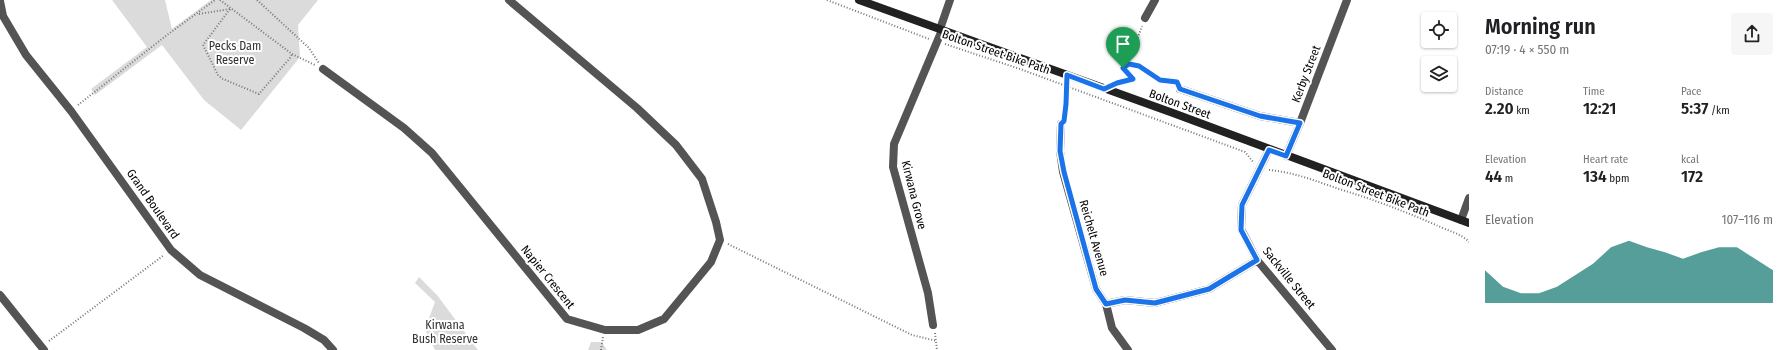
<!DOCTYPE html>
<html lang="en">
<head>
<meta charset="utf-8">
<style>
	body { margin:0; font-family:"Fira Sans Condensed",sans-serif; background:#f6f6f6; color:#202124; height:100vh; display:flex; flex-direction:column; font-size:15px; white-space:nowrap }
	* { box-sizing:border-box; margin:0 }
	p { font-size:13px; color:#757577 }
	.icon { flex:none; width:22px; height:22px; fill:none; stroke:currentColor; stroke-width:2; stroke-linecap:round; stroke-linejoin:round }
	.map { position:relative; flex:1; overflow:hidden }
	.details { display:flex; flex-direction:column; background:#fff; width:320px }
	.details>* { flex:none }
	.buttons { position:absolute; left:1421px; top:12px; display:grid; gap:8px }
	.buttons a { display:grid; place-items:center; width:36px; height:36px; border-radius:4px; background:#fff; box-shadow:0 1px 3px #0004; font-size:20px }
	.pin { position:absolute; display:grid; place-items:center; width:34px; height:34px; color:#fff; margin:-41px -17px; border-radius:50% 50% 50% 0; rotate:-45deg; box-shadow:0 0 4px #0007 }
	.pin .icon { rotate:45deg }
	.round { display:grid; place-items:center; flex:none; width:42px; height:42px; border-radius:4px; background:#f6f6f6 }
	.overview { display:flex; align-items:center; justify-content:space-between; height:68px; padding:0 16px }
	h1 { font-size:22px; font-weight:600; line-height:30px }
	.figures { display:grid; grid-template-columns:repeat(3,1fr); gap:6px; height:68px; padding:4px 16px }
	.figures div { display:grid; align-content:center }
	.figures b { font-size:17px; font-weight:600 }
	.figures small { font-size:11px; font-weight:400 }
	.figures p { font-size:11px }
	.chart { height:112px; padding:8px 16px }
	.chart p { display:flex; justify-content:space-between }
	.chart svg { width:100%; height:72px; margin-top:4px; fill:#0f766e; opacity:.7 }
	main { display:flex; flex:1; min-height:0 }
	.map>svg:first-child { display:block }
	.green { fill:#dbdbdb }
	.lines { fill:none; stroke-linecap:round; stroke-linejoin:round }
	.path { stroke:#767676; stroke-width:2; stroke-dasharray:1 2; stroke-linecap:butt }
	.street { stroke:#545454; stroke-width:8 }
	.secondary { stroke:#212121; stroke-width:8 }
	.route-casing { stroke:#fff; stroke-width:8 }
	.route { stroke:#1a73e8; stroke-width:5 }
	.labels { text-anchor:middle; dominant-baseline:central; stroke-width:4; stroke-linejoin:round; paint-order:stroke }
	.park-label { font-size:12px; fill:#323232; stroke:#fff }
	.street-label { font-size:12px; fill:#000; stroke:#fff }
</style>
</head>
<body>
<main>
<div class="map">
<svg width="1469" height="350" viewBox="0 0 1469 350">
	<rect width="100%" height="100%" fill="#fff"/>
	<path class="green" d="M112 0H165L172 29 211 0H318L298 25 300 57 241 130 204 100 162 45 95 95 91 89 147 47Z
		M419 277 437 295 478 350H435L425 329 435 302 415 283Z
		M591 342H602L607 350H588Z"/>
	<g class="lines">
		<path class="path" d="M220 0 292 54 315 65
			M257 0 309 48 319 63
			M827 0 929 39
			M230 9 203 45 218 75 223 79 259 94 290 58 292 54
			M199 14 230 9
			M945 44 1020 69 1245 152 1254 163
			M1129 64 1139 66 1160 80 1176 82
			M1117 83 1133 79 1123 68 1129 64 1142 26
			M78 105 167 35 215 0
			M1065 116 1066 86
			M1269 170C1293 172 1316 181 1339 189 1372 199 1404 211 1436 225 1446 230 1462 234 1469 242
			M728 244 912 335 937 341
			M935 333 937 350
			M49 341 164 255
			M601 350 603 337"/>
		<path class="street" d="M0 1 3 16
			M0 11 26 55 71 111 171 250 200 275 304 328 324 340 333 350
			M1145 18 1155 0
			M940 29 950 0
			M323 69 404 128 432 153 567 319 605 330H638L664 319 711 262 720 240 716 222 702 179 676 145 637 108 509 0
			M1180 89 1260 116 1300 123
			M1061 124 1060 151 1063 172 1096 289 1106 304 1112 328 1128 350
			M1269 150 1242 205 1241 229 1257 260 1332 350
			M1286 156 1300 123 1347 0
			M1461 220 1469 198
			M0 295 44 350
			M1106 304 1125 300 1155 303 1209 289 1257 260
			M933 325 928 293 893 167 894 144 942 30"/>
		<path class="secondary" d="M859 0 1173 113 1469 223"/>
	</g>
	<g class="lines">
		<g class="route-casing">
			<path id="route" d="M1129 64 1139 66 1160 80 1177 82 1180 89 1260 116 1300 123 1286 156 1269 150 1242 205 1241 230 1257 260 1209 289 1155 303 1125 300 1106 304 1096 289 1064 172 1060 151 1061 124 1064 121 1066 104 1067 75 1104 89 1117 83 1133 79 1123 68Z"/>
		</g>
		<use href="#route" class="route"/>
	</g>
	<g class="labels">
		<g class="park-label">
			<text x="235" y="46">Pecks Dam<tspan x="235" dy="14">Reserve</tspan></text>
			<text x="445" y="325">Kirwana<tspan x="445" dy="14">Bush Reserve</tspan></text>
		</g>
		<g class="street-label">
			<text transform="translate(996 52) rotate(19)">Bolton Street Bike Path</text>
			<text transform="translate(1306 74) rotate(-69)">Kerby Street</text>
			<text transform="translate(1180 104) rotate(20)">Bolton Street</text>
			<text transform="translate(1376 193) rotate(21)">Bolton Street Bike Path</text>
			<text transform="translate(914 195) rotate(76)">Kirwana Grove</text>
			<text transform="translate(153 204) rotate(55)">Grand Boulevard</text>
			<text transform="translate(1094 238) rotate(74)">Reichelt Avenue</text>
			<text transform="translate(548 277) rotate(51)">Napier Crescent</text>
			<text transform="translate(1289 278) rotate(51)">Sackville Street</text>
		</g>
	</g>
</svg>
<div class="buttons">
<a><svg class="icon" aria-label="locate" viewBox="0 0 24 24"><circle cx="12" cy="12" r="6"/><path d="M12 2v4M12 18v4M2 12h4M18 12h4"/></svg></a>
<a><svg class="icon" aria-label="layers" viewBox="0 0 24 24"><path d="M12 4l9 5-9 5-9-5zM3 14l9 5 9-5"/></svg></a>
</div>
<div class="pin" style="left:1123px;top:68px;background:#1e9e55"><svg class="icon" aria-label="arrive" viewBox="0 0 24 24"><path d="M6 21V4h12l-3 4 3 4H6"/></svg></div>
</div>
<section class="details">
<div class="overview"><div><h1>Morning run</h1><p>07:19 · 4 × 550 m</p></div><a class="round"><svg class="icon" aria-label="share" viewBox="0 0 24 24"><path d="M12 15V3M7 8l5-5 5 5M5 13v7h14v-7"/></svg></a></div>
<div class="figures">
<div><p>Distance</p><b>2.20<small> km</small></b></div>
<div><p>Time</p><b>12:21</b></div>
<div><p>Pace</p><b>5:37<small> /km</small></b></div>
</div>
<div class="figures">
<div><p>Elevation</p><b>44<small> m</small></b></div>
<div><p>Heart rate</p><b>134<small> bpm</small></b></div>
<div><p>kcal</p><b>172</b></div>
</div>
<div class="chart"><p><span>Elevation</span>107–116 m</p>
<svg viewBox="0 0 160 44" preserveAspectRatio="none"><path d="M0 44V24L10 34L20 38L30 38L40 34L50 27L60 20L70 10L80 6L90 10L100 13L110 17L120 13L130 10L140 10L150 17L160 24V44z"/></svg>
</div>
</section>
</main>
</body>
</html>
